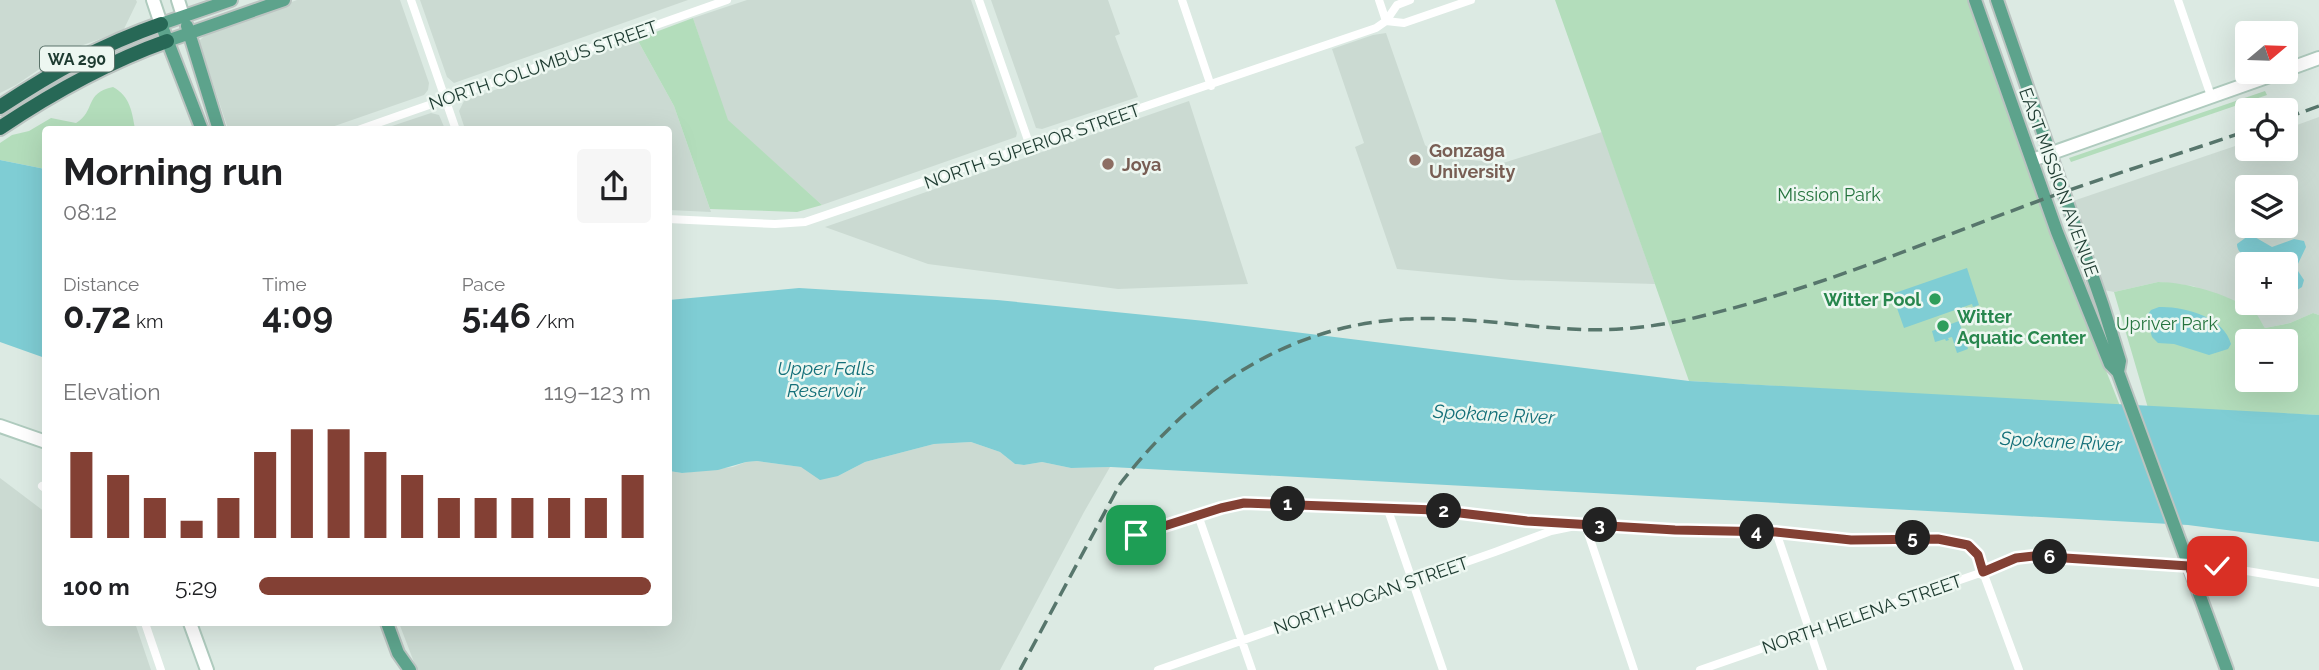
<!DOCTYPE html>
<html lang="en">
<head>
<meta charset="utf-8">
<style>
	body { margin:0; font-family:Raleway,sans-serif; background:#f6f6f6; color:#202124; height:100vh; display:flex; flex-direction:column; font-size:26px; white-space:nowrap }
	* { box-sizing:border-box; margin:0 }
	p { font-size:23px; color:#757577 }
	.icon { flex:none; width:38px; height:38px; fill:none; stroke:currentColor; stroke-width:2; stroke-linecap:round; stroke-linejoin:round }
	.map { position:relative; flex:1; overflow:hidden }
	.details { position:absolute; left:42px; top:126px; width:630px; height:500px; display:flex; flex-direction:column; background:#fff; border-radius:7px; box-shadow:0 7px 28px #0002 }
	.details>* { flex:none }
	.needle { width:46px; rotate:71deg }
	.fabs { position:absolute; left:2235px; top:21px; display:grid; gap:14px }
	.fabs a { display:grid; place-items:center; width:63px; height:63px; border-radius:7px; background:#fff; box-shadow:0 7px 28px #0002; font-size:35px }
	.pin { position:absolute; display:grid; place-items:center; width:60px; height:60px; color:#fff; margin:-30px; border-radius:14px; box-shadow:0 4px 10px #0006 }
	.km { position:absolute; width:35px; height:35px; margin:-18px; border-radius:50%; background:#222; color:#fff; font-size:19px; line-height:35px; text-align:center }
	.round { display:grid; place-items:center; flex:none; width:74px; height:74px; border-radius:7px; background:#f6f6f6 }
	.headline { display:flex; align-items:center; justify-content:space-between; height:119px; padding:0 21px }
	h1 { font-size:38px; font-weight:700; line-height:52px }
	.stats { display:grid; grid-template-columns:repeat(3,1fr); gap:10px; height:119px; padding:7px 21px }
	.stats div { display:grid; align-content:center }
	.stats b { font-size:35px; font-weight:700 }
	.stats small { font-size:19px; font-weight:400 }
	.stats p { font-size:19px }
	.chart { height:196px; padding:14px 21px }
	.chart p { display:flex; justify-content:space-between }
	.chart svg { width:100%; height:126px; margin-top:7px; stroke:#834034; stroke-width:6 }
	ul { padding:0 21px; list-style:none; font-size:23px }
	li { display:grid; grid-template-columns:112px 84px 1fr; align-items:center; height:52px }
	li i { height:18px; border-radius:9px; background:#834034 }
	.map>svg:first-child { display:block }
	.built { fill:#cbdad2; fill-rule:evenodd }
	.green { fill:#b3ddbb; fill-rule:evenodd }
	.water { fill:#7fcdd4 }
	.lines { fill:none; stroke-linecap:round; stroke-linejoin:round }
	.secondary-casing { stroke:#afcbbe; stroke-width:16 }
	.primary-casing { stroke:#bbc4c1; stroke-width:16 }
	.highway-casing { stroke:#bbc4c1; stroke-width:18 }
	.street { stroke:#fff; stroke-width:8 }
	.secondary { stroke:#fff; stroke-width:12 }
	.primary { stroke:#5da38c; stroke-width:12 }
	.highway { stroke:#276856; stroke-width:14 }
	.rail { stroke:#57766c; stroke-width:3.5; stroke-dasharray:14 7; stroke-linecap:butt }
	.route-casing { stroke:#fff; stroke-width:14 }
	.route { stroke:#834034; stroke-width:9 }
	.education-dot { fill:#8d6e63; stroke:#edf7f1; stroke-width:2.5 }
	.leisure-dot { fill:#2e9e5b; stroke:#edf7f1; stroke-width:2.5 }
	.labels { text-anchor:middle; dominant-baseline:central; stroke-width:5; stroke-linejoin:round; paint-order:stroke }
	.shield { fill:#edf7f1; stroke:#5b736a; stroke-width:2 }
	.shield-label { font-size:16px; font-weight:bold; fill:#1d3a30 }
	.street-label { font-size:18px; fill:#1d3a30; stroke:#edf7f1 }
	.education-label { font-size:18px; font-weight:bold; fill:#785e54; stroke:#edf7f1; text-anchor:start }
	.park-label { font-size:18px; fill:#25743e; stroke:#edf7f1 }
	.leisure-label { font-size:18px; font-weight:bold; fill:#27864d; stroke:#edf7f1; text-anchor:end }
	.water-label { font-size:19px; font-style:italic; fill:#147079; stroke:#edf7f1 }
</style>
</head>
<body>
<div class="map">
<svg width="2319" height="670" viewBox="0 0 2319 670">
	<rect width="100%" height="100%" fill="#dceae3"/>
	<path class="built" d="M0 0H136L137 2 123 31 66 51 16 85 0 93Z
		M297 0H400L429 83 428 90 424 95 326 129H228L199 41 207 33Z
		M420 0H688L454 83 447 77Z
		M747 0H971L1017 133 1016 137 822 205 727 120 693 18Z
		M991 0H1108L1120 34 1115 36 1138 97 1042 129 1036 128Z
		M1386 33 1425 145 1439 157 1503 163 1602 132 1655 284 1511 280 1397 269 1355 147 1364 143 1332 49 1373 35Z
		M637 39 674 106 711 212 669 210 668 130 465 129 459 111 464 101Z
		M1189 101 1248 284 1118 289 928 264 825 227Z
		M431 113 439 115 445 129H383Z
		M2319 117V315L2313 313 2290 323 2265 328 2254 311 2193 286 2158 282 2114 292 2104 290 2073 201 2247 142V149H2286V129ZM2247 187H2286V226H2247ZM2247 264H2286V303H2247Z
		M971 442 1000 452 1015 464 1024 465 1042 462 1071 468 1110 467 1084 512 1000 670H417L399 623H668L669 471 682 473 733 467 746 462 757 461 801 467 838 476 865 462 934 444Z
		M0 478 45 512 46 623H135L151 670H0Z"/>
	<path class="green" d="M1555 0H1969L2039 201 2120 406 1689 381Z
		M693 18 728 120 822 205 797 212 710 209 674 106 637 39Z
		M113 87C130 96 132 112 135 129L46 130 45 169 0 160V143L12 135 29 131 51 118 76 123C96 111 84 93 113 87Z
		M2265 91 2267 95 2071 162 2069 158Z
		M2158 282C2187 282 2227 294 2252 310 2258 314 2261 322 2265 328L2290 323 2313 313 2319 315V415L2148 408 2114 292ZM2247 341H2286V380H2247Z"/>
	<path class="water" d="M0 160 45 169V358L0 342Z
		M2248 236H2253L2272 247 2294 239 2304 241 2306 247 2296 268 2304 280 2302 287 2297 290 2286 288V264H2253C2248 257 2237 254 2237 244Z
		M1967 268 1979 305 1973 307 1972 304 1904 328 1892 294Z
		M799 288 997 300 1205 321 1689 381 2319 415V542L2188 525 1111 467 1071 468 1042 462 1024 465 1015 464 1000 452 971 442 934 444 865 462 838 476 820 480 801 467 757 461 746 462 718 470 682 473 669 471V300Z
		M2159 307C2184 306 2224 317 2231 344L2228 349 2209 355 2174 344 2158 343 2152 337 2146 317 2151 310Z
		M1959 321 1968 349 1957 353 1952 337 1948 338 1949 340 1946 341 1945 339 1935 342 1932 331Z"/>
	<g class="lines">
		<g class="secondary-casing">
			<path id="secondary" d="M153 0 161 24
				M178 0 183 16
				M2286 70 2319 58
				M2032 160 2281 72
				M0 426 46 442
				M190 623 207 670"/>
		</g>
		<g class="primary-casing">
			<path id="primary" d="M1975 0 2057 232 2110 364 2118 372
				M1997 0 2103 306 2120 361 2118 372 2227 670
				M187 26 219 130
				M167 41 284 0
				M202 130 161 24 231 0
				M387 623 398 653 410 670"/>
		</g>
		<g class="highway-casing">
			<path id="highway" d="M0 107C53 72 101 45 161 24
				M0 128C52 93 108 62 167 41"/>
		</g>
		<path class="street" d="M411 0 456 130
			M979 0 1030 146
			M1182 0 1211 86
			M1379 0 1386 21
			M2178 0 2211 96
			M1386 21 1404 23 1471 0
			M358 130 727 0
			M668 219 775 224 805 222 1376 28 1386 21 1397 5 1410 0
			M42 486 46 489
			M1388 510 1443 670
			M1198 515 1252 670
			M1776 532 1823 670
			M1121 539 1221 508 1253 503 1435 510 1527 521 1675 530 1776 532 1851 540 1938 539 1968 545 1978 555 1983 572 2016 558 2034 556 2189 566
			M2184 550 2217 566 2319 583
			M2197 588 2205 575 2217 566
			M145 623 161 670
			M1158 670 1495 552 1551 531 1585 524 1634 670
			M1700 670 1983 572 2019 670"/>
		<use href="#secondary" class="secondary"/>
		<use href="#primary" class="primary"/>
		<use href="#highway" class="highway"/>
		<path class="rail" d="M2286 118 2319 106
			M1020 670 1120 484C1194 390 1283 326 1406 319 1461 316 1516 326 1571 329 1617 332 1665 326 1710 314 1820 287 1927 242 2033 203 2104 177 2176 155 2247 131"/>
	</g>
	<g class="lines">
		<g class="route-casing">
			<path id="route" d="M1136 535 1221 508 1244 503 1435 510 1527 521 1675 530 1776 532 1851 540 1938 539 1968 545 1978 555 1983 572 2016 558 2034 556 2189 566 2197 588 2205 575 2217 566"/>
		</g>
		<use href="#route" class="route"/>
	</g>
	<g class="education-dot">
		<circle cx="1415" cy="160" r="7"/>
		<circle cx="1108" cy="164" r="7"/>
	</g>
	<g class="leisure-dot">
		<circle cx="1935" cy="299" r="7"/>
		<circle cx="1943" cy="326" r="7"/>
	</g>
	<g class="labels">
		<rect class="shield" x="40" y="46.5" width="74" height="25" rx="5"/>
		<g class="shield-label">
			<text x="77" y="59">WA 290</text>
		</g>
		<g class="street-label">
			<text transform="translate(543 65) rotate(-19)">NORTH COLUMBUS STREET</text>
			<text transform="translate(1032 146) rotate(-19)">NORTH SUPERIOR STREET</text>
			<text transform="translate(2059 182) rotate(70)">EAST MISSION AVENUE</text>
			<text transform="translate(1371 595) rotate(-19)">NORTH HOGAN STREET</text>
			<text transform="translate(1862 614) rotate(-19)">NORTH HELENA STREET</text>
		</g>
		<g class="education-label">
			<text x="1429" y="150">Gonzaga<tspan x="1429" dy="21">University</tspan></text>
			<text x="1122" y="164">Joya</text>
		</g>
		<g class="park-label">
			<text x="1829" y="194">Mission Park</text>
			<text x="2167" y="323">Upriver Park</text>
		</g>
		<g class="leisure-label">
			<text x="1921" y="299">Witter Pool</text>
			<text x="1957" y="316" text-anchor="start">Witter<tspan x="1957" dy="21">Aquatic Center</tspan></text>
		</g>
		<g class="water-label">
			<text x="826" y="368">Upper Falls<tspan x="826" dy="22">Reservoir</tspan></text>
			<text transform="translate(1494 414) rotate(3)">Spokane River</text>
			<text transform="translate(2061 441) rotate(3)">Spokane River</text>
		</g>
	</g>
</svg>
<div class="fabs">
<a><svg class="needle" viewBox="-14 -14 28 28"><path d="M0-13l5 13h-10z" fill="#e53935"/><path d="M0 13l5-13h-10z" fill="#757577"/></svg></a>
<a><svg class="icon" aria-label="locate" viewBox="0 0 24 24"><circle cx="12" cy="12" r="6"/><path d="M12 2v4M12 18v4M2 12h4M18 12h4"/></svg></a>
<a><svg class="icon" aria-label="layers" viewBox="0 0 24 24"><path d="M12 4l9 5-9 5-9-5zM3 14l9 5 9-5"/></svg></a>
<a>+</a>
<a>−</a>
</div>
<div class="pin" style="left:1136px;top:535px;background:#1e9e55"><svg class="icon" aria-label="arrive" viewBox="0 0 24 24"><path d="M6 21V4h12l-3 4 3 4H6"/></svg></div>
<div class="pin" style="left:2217px;top:566px;background:#d93025"><svg class="icon" aria-label="check" viewBox="0 0 24 24"><path d="M5 12l5 5 9-10"/></svg></div>
<b class="km" style="left:1288px;top:504px">1</b>
<b class="km" style="left:1444px;top:511px">2</b>
<b class="km" style="left:1600px;top:525px">3</b>
<b class="km" style="left:1757px;top:532px">4</b>
<b class="km" style="left:1913px;top:538px">5</b>
<b class="km" style="left:2050px;top:557px">6</b>
<section class="details">
<div class="headline"><div><h1>Morning run</h1><p>08:12</p></div><a class="round"><svg class="icon" aria-label="share" viewBox="0 0 24 24"><path d="M12 15V3M7 8l5-5 5 5M5 13v7h14v-7"/></svg></a></div>
<div class="stats">
<div><p>Distance</p><b>0.72<small> km</small></b></div>
<div><p>Time</p><b>4:09</b></div>
<div><p>Pace</p><b>5:46<small> /km</small></b></div>
</div>
<div class="chart"><p><span>Elevation</span>119–123 m</p>
<svg viewBox="0 0 160 44" preserveAspectRatio="none"><path d="M5 44V14M15 44V22M25 44V30M35 44V38M45 44V30M55 44V14M65 44V6M75 44V6M85 44V14M95 44V22M105 44V30M115 44V30M125 44V30M135 44V30M145 44V30M155 44V22"/></svg>
</div>
<ul>
<li><b>100 m</b>5:29<i style="width:100%"></i></li>
</ul>
</section>
</div>
</body>
</html>
